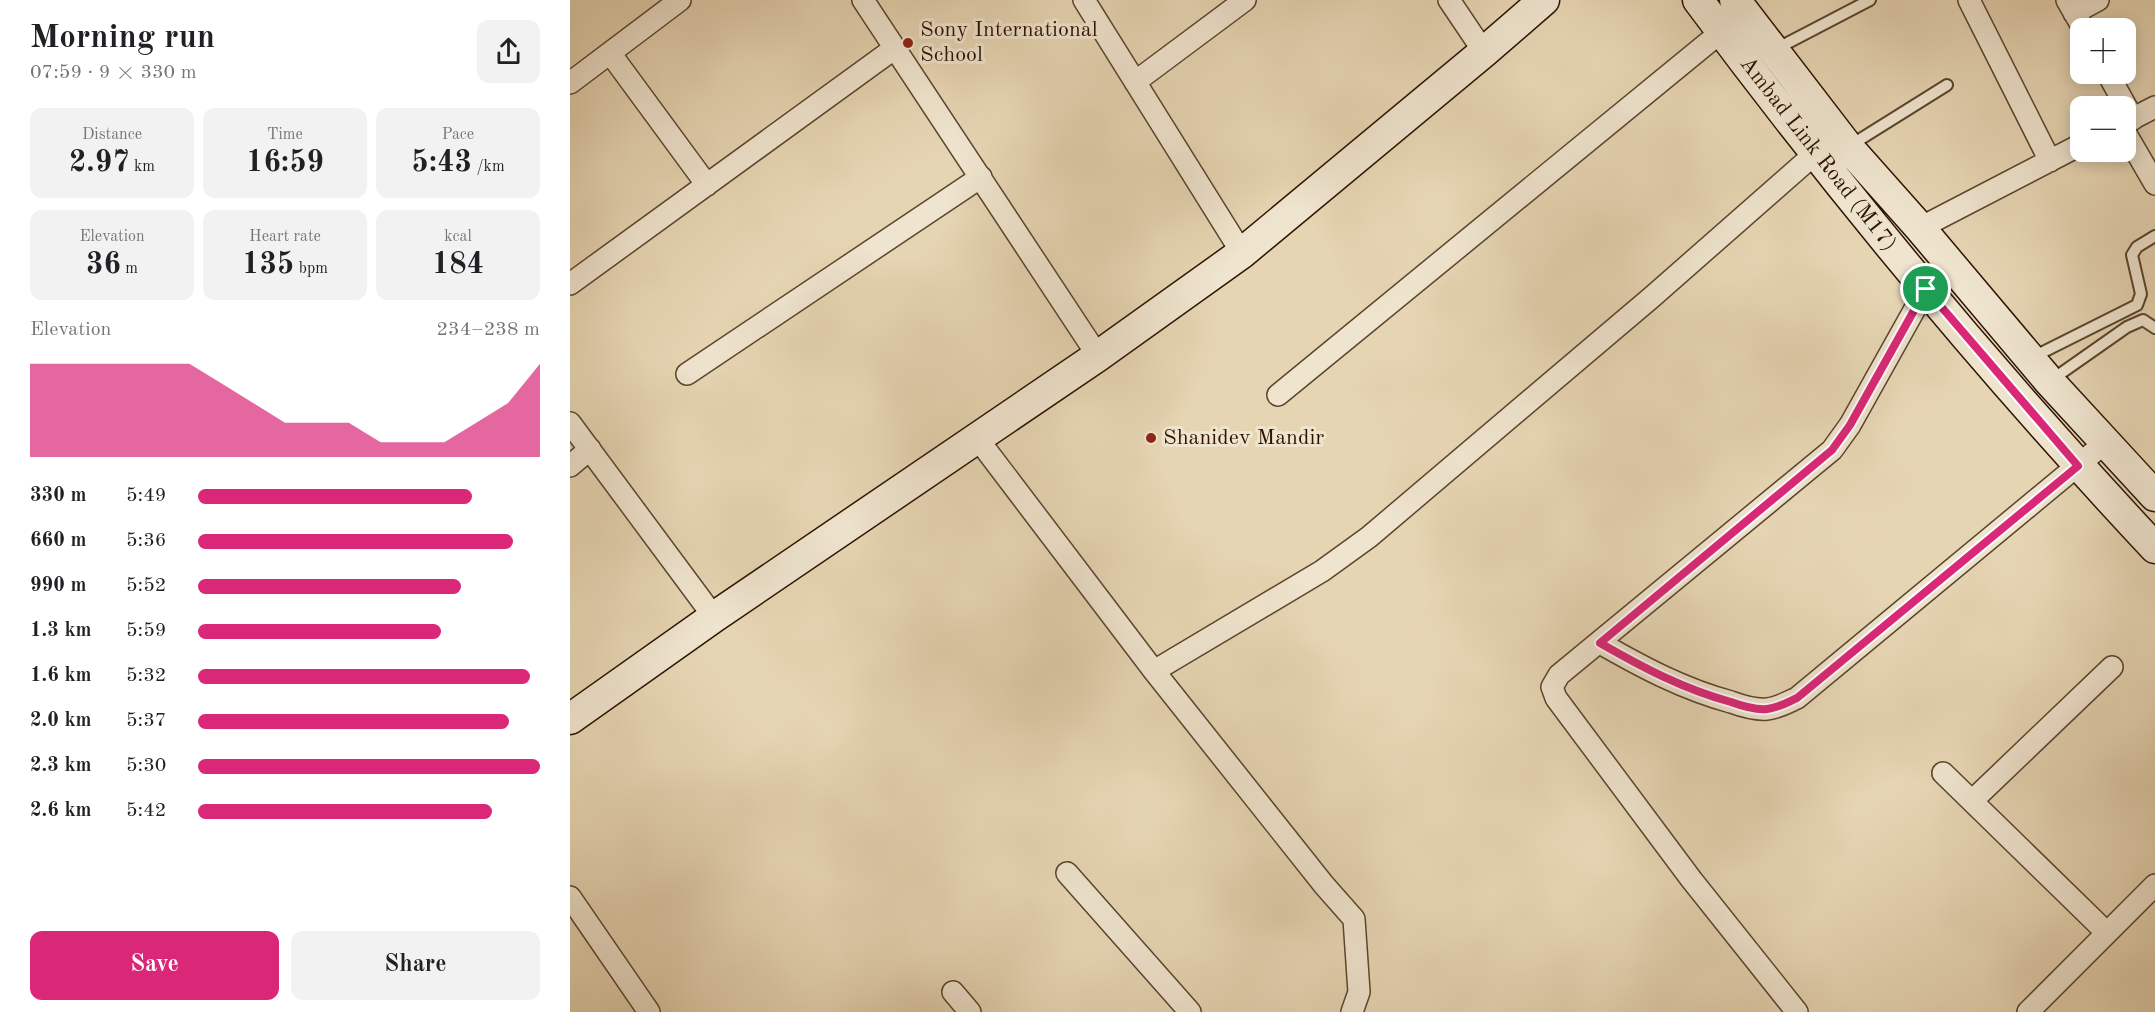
<!DOCTYPE html>
<html lang="en">
<head>
<meta charset="utf-8">
<style>
	body { margin:0; font-family:"Old Standard TT",serif; background:#f2f2f2; color:#202124; height:100vh; display:flex; flex-direction:column; font-size:22px; white-space:nowrap }
	* { box-sizing:border-box; margin:0 }
	p { font-size:20px; color:#757577 }
	.icon { flex:none; width:33px; height:33px; fill:none; stroke:currentColor; stroke-width:2; stroke-linecap:round; stroke-linejoin:round }
	.map { position:relative; flex:1; overflow:hidden }
	.details { display:flex; flex-direction:column; background:#fff; width:570px }
	.details>* { flex:none }
	.tools { position:absolute; left:1500px; top:18px; display:grid; gap:12px }
	.tools a { display:grid; place-items:center; width:66px; height:66px; border-radius:12px; background:#fff; box-shadow:0 3px 15px #0003; font-size:30px }
	.pin { position:absolute; display:grid; place-items:center; width:51px; height:51px; color:#fff; margin:-26px; border:3px solid #fff; border-radius:50%; box-shadow:0 2px 6px #0007 }
	.round { display:grid; place-items:center; flex:none; width:63px; height:63px; border-radius:12px; background:#f2f2f2 }
	.overview { display:flex; align-items:center; justify-content:space-between; height:102px; padding:0 30px }
	h1 { font-size:33px; font-weight:800; line-height:45px }
	.stats { display:grid; grid-template-columns:repeat(3,1fr); gap:9px; height:102px; padding:6px 30px }
	.stats div { display:grid; align-content:center; border-radius:12px; background:#f2f2f2; text-align:center }
	.stats b { font-size:30px; font-weight:800 }
	.stats small { font-size:16px; font-weight:400 }
	.stats p { font-size:16px }
	.chart { height:168px; padding:12px 30px }
	.chart p { display:flex; justify-content:space-between }
	.chart svg { width:100%; height:108px; margin-top:6px; fill:#db2777; opacity:.7 }
	.button { display:flex; gap:12px; margin-top:auto; padding:12px 30px }
	.button a { flex:1; height:69px; border-radius:12px; background:#db2777; color:#fff; font-size:24px; font-weight:800; line-height:69px; text-align:center }
	.button a+a { background:#f2f2f2; color:#202124 }
	ul { padding:0 30px; list-style:none; font-size:20px }
	li { display:grid; grid-template-columns:96px 72px 1fr; align-items:center; height:45px }
	li i { height:15px; border-radius:8px; background:#db2777 }
	main { display:flex; flex:1; min-height:0 }
	.map>svg:first-child { display:block }
	.lines { fill:none; stroke-linecap:round; stroke-linejoin:round }
	.lane-casing { stroke:#5b442d; stroke-width:14 }
	.street-casing { stroke:#5b442d; stroke-width:24 }
	.secondary-casing { stroke:#2d1300; stroke-width:33 }
	.lane { stroke:#efe4ce; stroke-width:10 }
	.street { stroke:#efe4ce; stroke-width:21 }
	.secondary { stroke:#efe4ce; stroke-width:30 }
	.route-casing { stroke:#fff; stroke-width:12 }
	.route { stroke:#db2777; stroke-width:8 }
	.poi-dot { fill:#8f2418; stroke:#efe4ce; stroke-width:2 }
	.labels { text-anchor:middle; dominant-baseline:central; stroke-width:6; stroke-linejoin:round; paint-order:stroke }
	.poi-label { font-size:22px; fill:#2d1300; stroke:#efe4ce; text-anchor:start }
	.street-label { font-size:22px; fill:#2d1300; stroke:#efe4ce }
</style>
</head>
<body>
<main>
<section class="details">
<div class="overview"><div><h1>Morning run</h1><p>07:59 · 9 × 330 m</p></div><a class="round"><svg class="icon" aria-label="share" viewBox="0 0 24 24"><path d="M12 15V3M7 8l5-5 5 5M5 13v7h14v-7"/></svg></a></div>
<div class="stats">
<div><p>Distance</p><b>2.97<small> km</small></b></div>
<div><p>Time</p><b>16:59</b></div>
<div><p>Pace</p><b>5:43<small> /km</small></b></div>
</div>
<div class="stats">
<div><p>Elevation</p><b>36<small> m</small></b></div>
<div><p>Heart rate</p><b>135<small> bpm</small></b></div>
<div><p>kcal</p><b>184</b></div>
</div>
<div class="chart"><p><span>Elevation</span>234–238 m</p>
<svg viewBox="0 0 160 44" preserveAspectRatio="none"><path d="M0 44V6L10 6L20 6L30 6L40 6L50 6L60 14L70 22L80 30L90 30L100 30L110 38L120 38L130 38L140 30L150 22L160 6V44z"/></svg>
</div>
<ul>
<li><b>330 m</b>5:49<i style="width:80%"></i></li>
<li><b>660 m</b>5:36<i style="width:92%"></i></li>
<li><b>990 m</b>5:52<i style="width:77%"></i></li>
<li><b>1.3 km</b>5:59<i style="width:71%"></i></li>
<li><b>1.6 km</b>5:32<i style="width:97%"></i></li>
<li><b>2.0 km</b>5:37<i style="width:91%"></i></li>
<li><b>2.3 km</b>5:30<i style="width:100%"></i></li>
<li><b>2.6 km</b>5:42<i style="width:86%"></i></li>
</ul>
<div class="button"><a>Save</a><a>Share</a></div>
</section>
<div class="map">
<svg width="1585" height="1012" viewBox="0 0 1585 1012">
	<rect width="100%" height="100%" fill="#e6d5b3"/>
	<filter id="stains"><feTurbulence type="fractalNoise" baseFrequency=".00333" numOctaves="4"/><feColorMatrix values="0 0 0 0 .2 0 0 0 0 .09 0 0 0 0 .02 0 0 0 .5 -.17"/></filter>
	<radialGradient id="worn" r=".72"><stop offset=".6" stop-color="#630" stop-opacity="0"/><stop offset="1" stop-color="#630" stop-opacity=".3"/></radialGradient>
	<g class="lines">
		<g class="lane-casing">
			<path id="lane" d="M1206 49 1300 0
				M1281 145 1377 85
				M1463 357 1567 305 1571 294 1562 255 1567 247 1585 236
				M1480 381 1557 327 1573 320 1585 328"/>
		</g>
		<g class="street-casing">
			<path id="street" d="M293 0 528 356
				M514 0 672 253
				M879 0 914 52
				M1399 0 1480 161
				M1497 0 1513 28
				M1504 13 1528 0
				M40 53 137 185
				M1538 74 1563 119
				M565 82 675 0
				M0 83 110 0
				M1556 122 1585 107
				M1556 134 1585 184
				M1350 228 1510 145
				M0 284 325 48
				M117 374 411 177
				M708 395 1151 32
				M0 423 144 617
				M407 438 584 671 754 885 784 919 789 992 782 1012
				M0 466 20 449
				M1030 643C1072 667 1113 689 1161 702 1172 706 1186 710 1197 709 1208 708 1218 702 1227 698L1536 442
				M584 671 752 571 799 537 1082 297 1256 144
				M1373 773 1537 933
				M1402 801 1542 667
				M497 873 620 1012
				M0 897 79 1012
				M383 992 400 1012
				M1227 1012 1121 879 986 698 982 687 989 675 1262 450 1280 425 1356 289
				M1458 1012 1585 885"/>
		</g>
		<g class="secondary-casing">
			<path id="secondary" d="M1128 0C1270 191 1422 374 1585 548
				M1165 0 1278 147 1350 228 1479 381 1585 496
				M0 719 144 617 528 356 672 253 914 52 974 0"/>
		</g>
		<use href="#lane" class="lane"/>
		<use href="#street" class="street"/>
		<use href="#secondary" class="secondary"/>
	</g>
	<g class="lines">
		<g class="route-casing">
			<path id="route" d="M1356 289 1508 466 1227 698C1218 702 1208 708 1197 709 1186 710 1172 706 1161 702 1113 689 1072 667 1030 643L1262 450 1280 425Z"/>
		</g>
		<use href="#route" class="route"/>
	</g>
	<g class="poi-dot">
		<circle cx="338" cy="43" r="6"/>
		<circle cx="581" cy="438" r="6"/>
	</g>
	<g class="labels">
		<g class="poi-label">
			<text x="350" y="30">Sony International<tspan x="350" dy="25">School</tspan></text>
			<text x="593" y="438">Shanidev Mandir</text>
		</g>
		<g class="street-label">
			<text transform="translate(1248 154) rotate(52)">Ambad Link Road (M17)</text>
		</g>
	</g>
	<rect width="100%" height="100%" filter="url(#stains)"/>
	<rect width="100%" height="100%" fill="url(#worn)"/>
</svg>
<div class="tools">
<a>+</a>
<a>−</a>
</div>
<div class="pin" style="left:1356px;top:289px;background:#1e9e55"><svg class="icon" aria-label="arrive" viewBox="0 0 24 24"><path d="M6 21V4h12l-3 4 3 4H6"/></svg></div>
</div>
</main>
</body>
</html>
